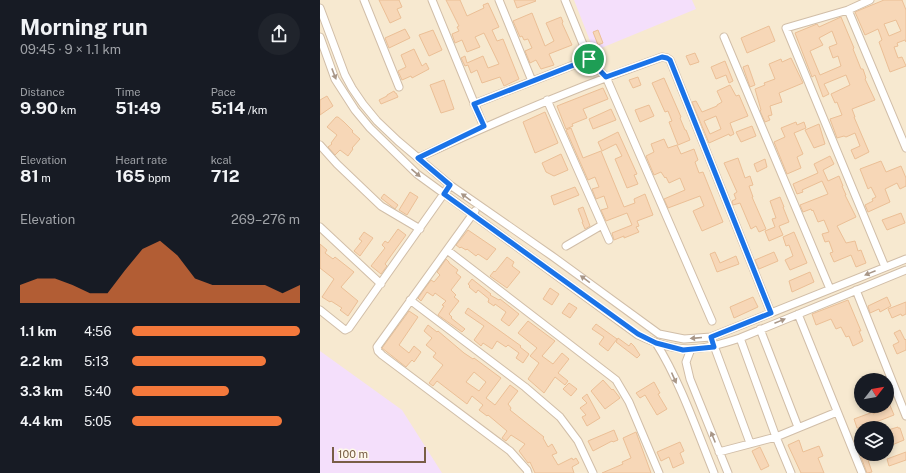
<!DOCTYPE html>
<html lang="en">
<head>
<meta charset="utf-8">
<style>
	body { margin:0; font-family:"Public Sans",sans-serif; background:#20242c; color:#f1f3f6; height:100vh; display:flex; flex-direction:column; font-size:15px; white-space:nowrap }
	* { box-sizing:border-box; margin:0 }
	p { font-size:13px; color:#9ea1a6 }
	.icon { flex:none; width:22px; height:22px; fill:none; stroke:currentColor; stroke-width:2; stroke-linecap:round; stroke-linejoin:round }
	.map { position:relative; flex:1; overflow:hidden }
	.panel { display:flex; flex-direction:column; background:#171b24; width:320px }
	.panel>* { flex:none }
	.needle { width:26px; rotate:59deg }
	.fabs { position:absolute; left:534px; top:373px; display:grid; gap:8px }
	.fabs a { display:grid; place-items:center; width:40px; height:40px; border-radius:50%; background:#171b24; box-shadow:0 2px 6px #0003; font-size:20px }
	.scale { position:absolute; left:12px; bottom:10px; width:94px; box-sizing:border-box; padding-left:4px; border:2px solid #795e46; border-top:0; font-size:11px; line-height:14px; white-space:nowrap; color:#795e46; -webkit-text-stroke:3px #fff9eb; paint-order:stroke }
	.pin { position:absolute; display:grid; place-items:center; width:34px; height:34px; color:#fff; margin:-17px; border:2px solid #fff; border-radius:50%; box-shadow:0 1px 4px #0007 }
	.round { display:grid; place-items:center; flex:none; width:42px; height:42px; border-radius:21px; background:#20242c }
	.head { display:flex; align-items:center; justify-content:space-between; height:68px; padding:0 20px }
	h1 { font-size:22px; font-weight:700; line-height:30px }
	.figures { display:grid; grid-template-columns:repeat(3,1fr); gap:6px; height:68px; padding:4px 20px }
	.figures div { display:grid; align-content:center }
	.figures b { font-size:17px; font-weight:700 }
	.figures small { font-size:11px; font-weight:400 }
	.figures p { font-size:11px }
	.chart { height:112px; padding:8px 20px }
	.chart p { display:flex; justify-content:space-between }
	.chart svg { width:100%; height:72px; margin-top:4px; fill:#f4793c; opacity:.7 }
	ul { padding:0 20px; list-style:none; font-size:13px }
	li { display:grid; grid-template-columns:64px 48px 1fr; align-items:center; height:30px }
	li i { height:10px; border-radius:5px; background:#f4793c }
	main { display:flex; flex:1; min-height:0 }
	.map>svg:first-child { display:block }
	.residential { fill:#f7e9d0; fill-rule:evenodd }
	.education { fill:#f4dffb }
	.building { fill:#f7d7b7; stroke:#ebbf96; fill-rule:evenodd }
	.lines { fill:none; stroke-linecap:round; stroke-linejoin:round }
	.street-casing { stroke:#d1bea8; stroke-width:9 }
	.street { stroke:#fff; stroke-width:7 }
	.oneway { fill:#a89687 }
	.route-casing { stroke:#fff; stroke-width:8 }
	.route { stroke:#1a73e8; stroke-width:5 }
</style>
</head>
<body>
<main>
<section class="panel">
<div class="head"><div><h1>Morning run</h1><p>09:45 · 9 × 1.1 km</p></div><a class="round"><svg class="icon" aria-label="share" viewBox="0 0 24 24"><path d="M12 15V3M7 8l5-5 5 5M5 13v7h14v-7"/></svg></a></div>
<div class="figures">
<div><p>Distance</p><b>9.90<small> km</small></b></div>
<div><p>Time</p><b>51:49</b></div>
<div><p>Pace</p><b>5:14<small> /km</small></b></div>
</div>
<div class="figures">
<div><p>Elevation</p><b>81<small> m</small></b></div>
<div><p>Heart rate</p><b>165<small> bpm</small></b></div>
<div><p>kcal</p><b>712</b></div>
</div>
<div class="chart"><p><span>Elevation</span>269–276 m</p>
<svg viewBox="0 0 160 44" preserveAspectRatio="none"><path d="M0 44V33L10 29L20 29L30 33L40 38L50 38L60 24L70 11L80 6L90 15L100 29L110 33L120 33L130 33L140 33L150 38L160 33V44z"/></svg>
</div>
<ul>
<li><b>1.1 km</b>4:56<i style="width:100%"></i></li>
<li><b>2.2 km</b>5:13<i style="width:80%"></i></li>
<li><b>3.3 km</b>5:40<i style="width:58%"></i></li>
<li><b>4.4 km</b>5:05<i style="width:89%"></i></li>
</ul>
</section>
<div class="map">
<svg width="586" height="473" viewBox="0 0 586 473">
	<rect width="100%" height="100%" fill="#fef7e3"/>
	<path class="residential" d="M0 0H586V473H0ZM541 380H567V406H541ZM541 428H567V454H541Z"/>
	<path class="education" d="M254 0H372L376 9 274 51Z
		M0 351 82 410 122 473H0Z"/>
	<path class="building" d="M59 0H79L82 7 77 9 81 18 70 23Z
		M126 0H140L147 16 164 8 163 5 168 3 179 27 172 30 177 41 183 39 199 79 184 86 180 77 162 83 157 70 151 73 148 65 145 66 141 58 145 56 147 63 163 56 168 68 179 64 164 33 155 37 160 47 147 52 142 40 135 43 132 34 139 31 137 27 139 26Z
		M194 0H215L216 1 197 8Z
		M564 0H582L586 10V42L585 40 577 43 578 46 574 47 578 58 582 57 586 66 570 72 559 42 562 40 558 29 545 35 535 12ZM576 20 581 31 569 36 564 24Z
		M212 13 225 46 234 41 226 23 241 17 243 22 242 23 252 45 229 54 234 65 221 69 216 60 210 63 205 51 212 48 208 39 204 40 202 36 200 37 193 21Z
		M521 17 534 48 533 49 541 69H543L546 78 545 79 555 100 532 109 535 117H534L549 152 535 159 531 150 540 146 535 133 526 137 524 136 517 138 510 119 522 115 517 102 515 103 511 94 530 85 526 75 504 84 509 94 503 97 495 75 492 77 475 33 497 24 499 27ZM512 31 517 44 509 47 513 58 518 56 521 66 500 75 490 51 503 45 499 38Z
		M449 26 455 41 427 53 421 38Z
		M85 29 90 38 69 48 65 38Z
		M113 30 122 50 109 56 99 35Z
		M278 30 283 43 278 45 273 32Z
		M94 49 102 66 106 63 109 69 92 78 91 76 82 80 78 71 86 67 81 55Z
		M375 53 379 62 370 65 366 56Z
		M471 58 483 83 459 93 462 102 450 106 452 115 448 116 450 120 445 122 440 111 441 110 435 89 445 85 444 83 455 79 449 64 461 59 462 62Z
		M405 61 413 81 409 83 406 75 396 79 391 67Z
		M428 65 435 85 430 87 423 67Z
		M318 77 321 85 313 88 309 80Z
		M344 78 361 117 360 118 365 130H366L370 140 358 145 349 122 352 121 348 111 345 112 332 83Z
		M124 80 134 109 121 113 110 85Z
		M410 85 416 96 419 95 428 116 410 123 414 134 410 136 409 134 389 143 372 102 376 101 382 112 397 106V105L402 102 397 91ZM396 116 401 129 390 134 384 121Z
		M283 88 288 99 263 109 267 118 252 124 253 126 246 129 237 106Z
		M74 91 75 93H76L78 97 61 104 59 100 67 96V95Z
		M7 96 13 106 0 115V100Z
		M329 105 334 116 320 122 315 110Z
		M291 109 296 120 273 129 269 119Z
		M225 112 238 143 215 153 203 122Z
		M16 117H18L24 122 33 131 32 132 40 139 32 148 33 149 28 156 20 150 15 155 8 147 12 144 11 143 17 135 7 127Z
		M476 122 477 125 484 122 486 128 474 133 483 154 477 157 481 168 467 174 454 142 465 137 461 128Z
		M499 124 505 144 494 148 485 130Z
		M432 126 436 136 421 142 416 132Z
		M251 128 263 158 281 151 304 207 315 203 314 199 325 194 333 215 317 221 319 226 316 227 319 232 304 238V236L294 240 292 233 312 225 307 213 286 221 281 210 288 208 284 196 276 199 272 189 279 187 275 177 268 180 246 130Z
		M298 132 317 174 314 175 318 184 307 188 295 159 302 156 296 144 282 151 278 142Z
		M344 139 348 148 357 145 361 154 374 149 378 160 375 162 379 173 383 172 403 222 382 231 373 211 384 206 380 196 348 208 344 199 365 190 360 178 349 183 346 177 345 178 341 172 334 175 326 156 334 152 331 144Z
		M241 154 248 170 234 176 226 172 222 163Z
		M510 156 514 164 503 170 508 181 519 176 523 186H522L526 195H525L536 217 517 226 526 243 535 241 538 251 541 250 546 263 536 267 531 255 514 262 510 253 513 252 509 241 505 242 502 234 509 232 504 220 498 222 493 210 492 211 491 209 483 212 480 205 508 194 502 181 482 190 483 192 477 194 473 184 498 173 494 164Z
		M418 158 425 178 430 176 433 185 429 186 433 197H432L446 229 439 232 436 226 431 229 420 203 413 205 412 201 416 199 414 194 417 192 404 163Z
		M445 159 447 167 437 172 434 164Z
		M561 161 566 172 581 166 586 178V186L580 189 577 183 565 189 570 202 548 212 545 205 553 201 552 199 556 197 551 187 548 189 540 169Z
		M255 187 259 195 234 205 231 196Z
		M90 192 98 197 87 215 79 210Z
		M64 194 78 205 75 209 61 198Z
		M460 197 464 207H463L469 222 459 226 463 235 449 241 445 231 455 227 452 219 456 218 450 201Z
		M263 207 270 226 265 229 262 222H263L258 209Z
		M581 213 585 223 567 230 562 220Z
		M78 229 86 235 65 264 67 266 61 274 51 266 65 248 62 245 65 241 68 243Z
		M148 230 176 249 167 260 158 254 156 256 147 249 146 250 141 247 140 248 136 245Z
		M44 232 53 238 40 256 34 251 42 241 39 239Z
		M474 232 487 263 470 270 465 260 473 256 469 245 466 246 463 237Z
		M0 244 7 250 5 253 13 259 15 257 34 272 21 287 38 301 28 316 20 310 22 308 11 301 10 302 2 297 14 279 0 268Z
		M395 252 400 263 416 256 419 264 397 272 390 254Z
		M454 252 458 261 439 269 435 260Z
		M187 257 194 262 192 266 200 272 187 288 170 276 174 271 175 272Z
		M126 259 129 262V263L138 270 136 273 141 277 131 290 136 295 134 297 139 301 129 314 132 317 131 318 145 329 142 332 118 315 124 306 122 305 126 301 115 293 113 296 107 292 101 301 98 298 111 280 114 282 120 275 117 272Z
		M490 272 494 282 472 292 469 281Z
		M152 279 171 294 170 295 179 300 180 299 199 314 189 326 181 320 186 312 175 304 174 306 168 302 169 299 158 290 156 293 149 287 150 286 148 284Z
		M230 288 239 294 232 305 223 299Z
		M433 297 438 307 414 318 410 307Z
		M567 297 571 306 560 312 559 309 550 313 548 306Z
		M528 300 541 331H539L543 341 533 346 529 336 526 337 521 327 516 329 511 319 496 325 492 314Z
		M586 302V314L582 316 581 314 572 318 568 309Z
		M249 303 257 308 250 318 242 313Z
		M148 308 201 346 200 347 209 354 203 363 196 358 199 353 188 345 186 347 177 341 172 349 163 343 161 346 154 340 164 326 145 313Z
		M89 311 98 317 79 345 89 353 94 346 101 352 94 362 92 360 86 367 62 348Z
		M208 321 235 341 222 356 233 364 242 353 249 359 238 373 248 381 245 385 235 377 224 393 208 379 219 363 210 356 217 348 198 333Z
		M276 324 297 339 288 351 279 344 284 337 272 329Z
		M108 325 117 332 118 331 144 353 153 359 154 358 181 378 166 398 175 405 190 385 198 391 188 404 191 408 190 410 224 437 223 438 228 447 232 444 237 453 232 455 238 465 252 458 253 460 256 458 259 463 252 467 254 473H215L210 462 208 463 199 451 205 444 191 435 186 441 182 438 187 431 168 415 167 416 159 410 163 405 152 396 147 404 117 381 113 386 109 383 123 365 113 357 116 353 106 345 112 338 104 331ZM154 372 166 382 159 391 146 382Z
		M580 330 585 340 586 339V350L577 354 573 345 579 342 574 333Z
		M298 338 309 346 311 343 314 346 320 355 317 358 296 342Z
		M283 380 292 390 293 389 300 398 285 409 271 391Z
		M334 382 340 393 338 394 347 409 337 415 325 395 320 398 316 393Z
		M249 383 257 389 251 396 243 389Z
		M267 394 280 418 267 426 262 417 266 415 260 408 267 403 262 398Z
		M567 398 574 415 551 424 552 428H537L534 419 553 412V414L567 409Z
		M578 427V428H580L584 440 572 445 568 435H570L568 430Z
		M294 430 298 440 293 442 292 441 273 451 268 441Z
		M316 432 331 473H282L303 464 302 462 311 458 303 438Z
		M479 440 483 452 499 446 503 456 498 458 504 473H481L468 445Z
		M360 442 364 451 360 453 364 463 353 468 349 457 341 461 337 452Z
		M440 447 449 466 441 470 432 451Z
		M586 452V460L569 466 567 459Z
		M540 454H564L565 455 548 460 552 472 547 473Z"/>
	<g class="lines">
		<g class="street-casing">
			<path id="street" d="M44 0 79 87
				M112 0 164 127
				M179 0 212 81
				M245 0 269 59 286 77 392 321
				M550 0 528 10 466 28 565 267
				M0 8 25 75 32 88 43 104 57 121 78 141 130 185 232 256 339 334 364 339 391 337 586 259
				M528 10 586 148
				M0 37 15 79 35 110 50 128 97 174 318 335C357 354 379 352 420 338L586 270
				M404 37 510 289
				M227 100 289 240
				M154 104 269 59
				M0 145 17 164 61 206 100 229
				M98 158C178 120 258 87 342 57L347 58 350 60 451 313
				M155 211 57 347 58 351 62 355 190 451 207 470 208 473
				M0 227 61 284
				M246 246 282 225
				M127 250 296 380 309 402 339 473
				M536 290 586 416
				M90 300 205 387 240 417 258 441 273 473
				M0 310 25 330 29 328 130 185
				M478 314 542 473
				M440 329 478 427
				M420 338 456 437 471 473
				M336 343C360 381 377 431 394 473
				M393 343 430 443
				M371 349 366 362 370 379 408 473
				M399 452 456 437 517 412"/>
		</g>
		<use href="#street" class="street"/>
	</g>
	<defs><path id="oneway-solid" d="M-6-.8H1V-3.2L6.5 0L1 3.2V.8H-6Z"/></defs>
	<g class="oneway">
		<use href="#oneway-solid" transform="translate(14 74) rotate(69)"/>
		<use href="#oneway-solid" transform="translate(96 173) rotate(40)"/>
		<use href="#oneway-solid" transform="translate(146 197) rotate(-144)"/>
		<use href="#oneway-solid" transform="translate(550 273) rotate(158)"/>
		<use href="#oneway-solid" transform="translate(265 279) rotate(-144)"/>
		<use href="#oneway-solid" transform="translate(460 321) rotate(-22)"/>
		<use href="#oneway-solid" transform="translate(376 338) rotate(175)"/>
		<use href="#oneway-solid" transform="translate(354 378) rotate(66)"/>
		<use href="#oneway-solid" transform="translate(393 437) rotate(-112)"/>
	</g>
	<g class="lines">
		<g class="route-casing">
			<path id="route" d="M342 57 347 58 350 60 451 313 391 337 394 347 363 350 336 343 318 334 124 194 130 185 98 158 164 126 154 104 269 59 286 77Z"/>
		</g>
		<use href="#route" class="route"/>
	</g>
</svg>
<div class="fabs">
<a><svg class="needle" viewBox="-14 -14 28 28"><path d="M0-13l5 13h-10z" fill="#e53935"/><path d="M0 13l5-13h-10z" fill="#9ea1a6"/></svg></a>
<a><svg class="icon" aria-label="layers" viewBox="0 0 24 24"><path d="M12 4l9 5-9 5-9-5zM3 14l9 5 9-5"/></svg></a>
</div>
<div class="scale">100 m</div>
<div class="pin" style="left:269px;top:59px;background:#1e9e55"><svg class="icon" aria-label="arrive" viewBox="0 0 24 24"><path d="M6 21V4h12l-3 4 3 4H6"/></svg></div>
</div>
</main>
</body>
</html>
